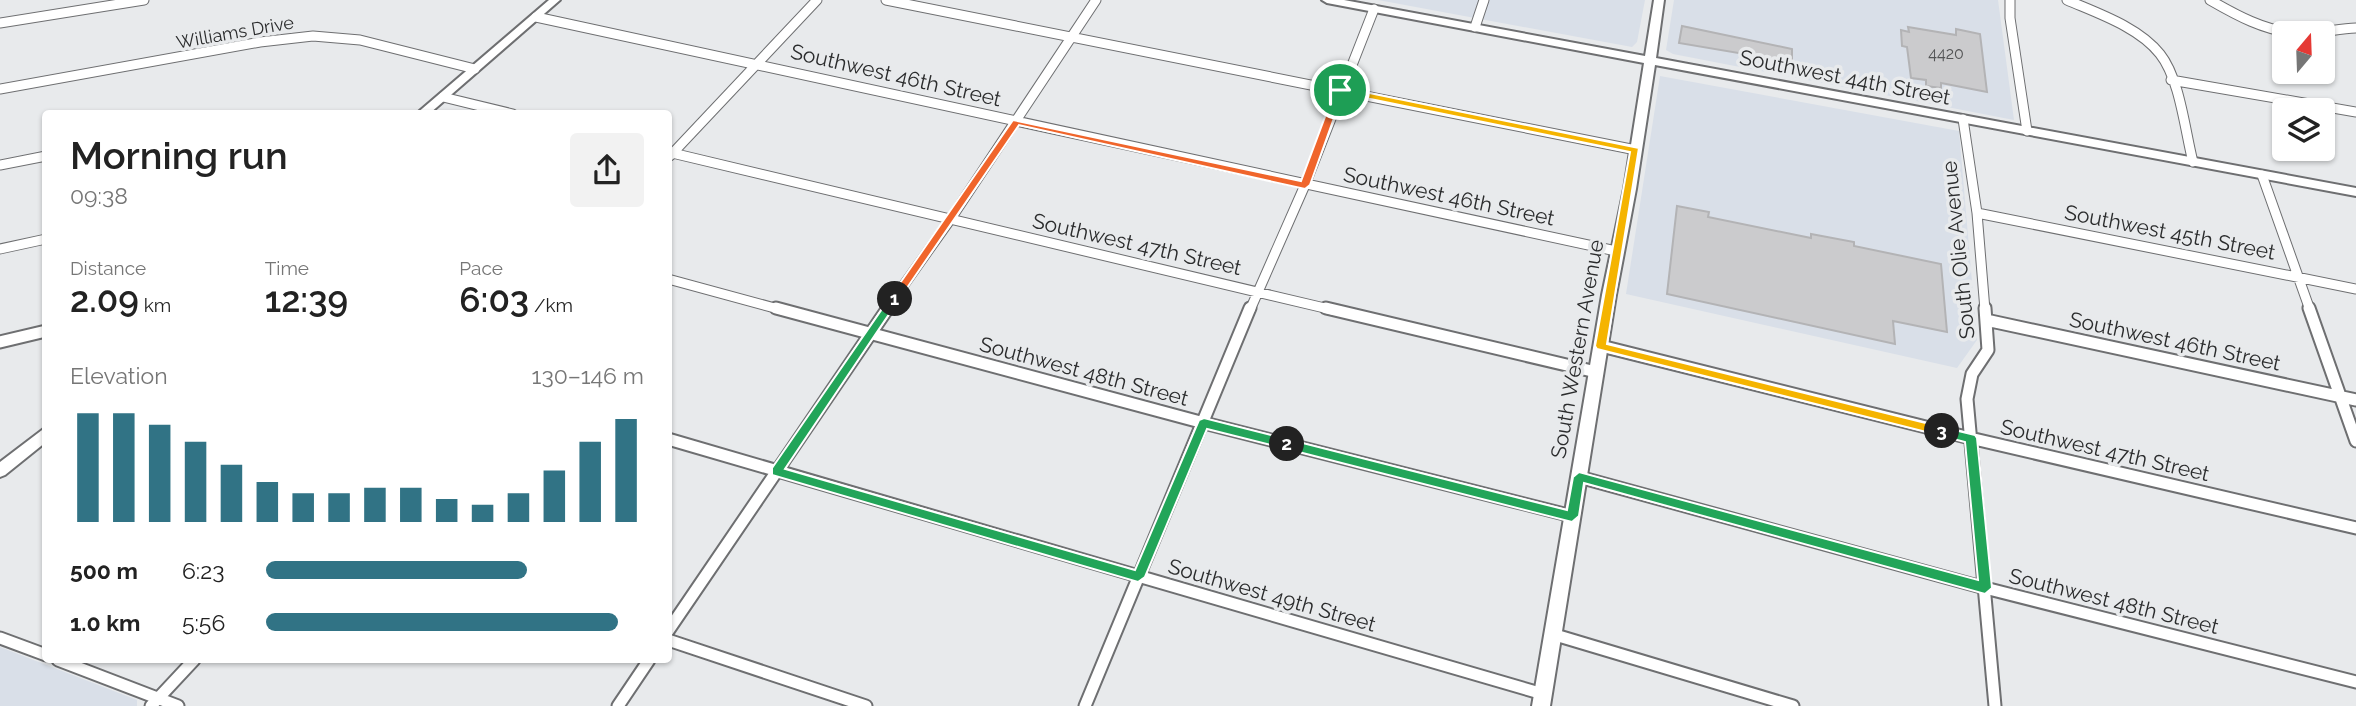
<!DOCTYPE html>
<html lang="en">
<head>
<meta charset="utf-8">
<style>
	body { margin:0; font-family:Raleway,sans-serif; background:#f2f2f2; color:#222; height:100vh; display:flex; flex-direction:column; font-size:26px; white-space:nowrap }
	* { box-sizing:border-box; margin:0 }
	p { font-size:23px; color:#767676 }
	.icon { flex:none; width:38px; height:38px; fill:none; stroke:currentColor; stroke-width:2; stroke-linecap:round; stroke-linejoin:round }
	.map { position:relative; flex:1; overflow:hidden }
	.side { position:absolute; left:42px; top:110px; width:630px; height:553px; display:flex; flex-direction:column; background:#fff; border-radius:7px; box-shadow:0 2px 5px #0004 }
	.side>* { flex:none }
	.needle { width:46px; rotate:19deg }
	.controls { position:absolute; left:2272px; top:21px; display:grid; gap:14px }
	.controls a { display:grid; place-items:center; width:63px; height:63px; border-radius:7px; background:#fff; box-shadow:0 2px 5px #0004; font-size:35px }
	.pin { position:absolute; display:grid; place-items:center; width:60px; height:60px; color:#fff; margin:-30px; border:4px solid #fff; border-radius:50%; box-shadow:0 2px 7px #0007 }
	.km { position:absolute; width:35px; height:35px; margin:-18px; border-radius:50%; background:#222; color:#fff; font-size:19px; line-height:35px; text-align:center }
	.round { display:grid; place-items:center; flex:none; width:74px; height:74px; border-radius:7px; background:#f2f2f2 }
	.headline { display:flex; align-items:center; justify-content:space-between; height:119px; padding:0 28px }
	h1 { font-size:38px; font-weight:600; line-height:52px }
	.metrics { display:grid; grid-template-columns:repeat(3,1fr); gap:10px; height:119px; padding:7px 28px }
	.metrics div { display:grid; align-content:center }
	.metrics b { font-size:35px; font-weight:600 }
	.metrics small { font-size:19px; font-weight:400 }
	.metrics p { font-size:19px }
	.chart { height:196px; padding:14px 28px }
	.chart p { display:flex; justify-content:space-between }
	.chart svg { width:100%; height:126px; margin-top:7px; stroke:#317385; stroke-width:6 }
	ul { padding:0 28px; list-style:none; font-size:23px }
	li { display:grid; grid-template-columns:112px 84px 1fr; align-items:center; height:52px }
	li i { height:18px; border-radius:9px; background:#317385 }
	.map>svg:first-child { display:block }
	.built { fill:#d9dfe8 }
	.building { fill:#cbcbcd; stroke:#b3b3b5; stroke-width:2 }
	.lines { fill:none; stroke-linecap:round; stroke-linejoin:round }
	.street-far1-casing { stroke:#6e6f71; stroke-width:11 }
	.street-casing { stroke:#6e6f71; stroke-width:15 }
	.secondary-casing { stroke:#6e6f71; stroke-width:4 }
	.street-far1 { stroke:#fff; stroke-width:9 }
	.street { stroke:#fff; stroke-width:11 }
	.secondary { fill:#fff; fill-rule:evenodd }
	.split-1 { fill:#f0652b; stroke:#fff; stroke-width:2 }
	.split-2 { fill:#22a559; stroke:#fff; stroke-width:2 }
	.split-3 { fill:#22a559; stroke:#fff; stroke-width:2 }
	.split-4 { fill:#f5b400; stroke:#fff; stroke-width:2 }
	.labels { text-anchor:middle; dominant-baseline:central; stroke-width:7; stroke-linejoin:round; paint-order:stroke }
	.far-number-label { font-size:16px; fill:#535455 }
	.far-street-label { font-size:18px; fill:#2b2c2d; stroke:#e8eaec }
	.street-label { font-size:21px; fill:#2b2c2d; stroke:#e8eaec }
</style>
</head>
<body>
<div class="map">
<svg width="2356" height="706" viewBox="0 0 2356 706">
	<rect width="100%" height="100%" fill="#e8eaec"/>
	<path class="built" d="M1378 0H1645L1637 42 1632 47Z
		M1674 0H1998L2014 120 1673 54 1666 50Z
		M1660 76 1959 131 1977 340 1957 368 1626 294Z
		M0 647 137 700V706H0Z"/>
	<path class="building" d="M1682 26 1792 49V62L1679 43Z
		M1908 27 1956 35V29L1980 34 1987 92 1941 83V88L1926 86V80L1911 78 1907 47 1902 46 1901 30 1909 32Z
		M1677 206 1709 212 1708 217 1811 238V234L1854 242V246L1941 264 1947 332 1893 321 1895 344 1667 294Z"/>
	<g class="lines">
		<g class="street-far1-casing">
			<path id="street-far1" d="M886 0 1636 150
				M2010 0V18L2027 131
				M2067 0C2097 13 2139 27 2160 54 2180 79 2185 131 2193 162
				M2210 0C2236 15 2265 31 2296 33 2316 34 2336 29 2356 28
				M536 17 1616 251
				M0 23 144 0
				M1475 27 1484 0
				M2171 80 2356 112
				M0 89 260 42 313 36 360 40 475 69
				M443 97 513 114
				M1963 119 1977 213 1985 310
				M668 152 1333 310
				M670 156 817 0
				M0 165 46 156
				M2262 175 2310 310
				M1977 213 2356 289
				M0 249 46 239
				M668 279 782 310
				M886 310 950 220 1096 0
				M1250 310 1305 185 1374 9"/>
		</g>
		<g class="street-casing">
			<path id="street" d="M776 308 1204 423 1572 516
				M1326 308 1596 372
				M1985 308 1988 350 1972 374 1967 399 1995 706
				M2309 308 2356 441
				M1986 320 2356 400
				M0 342 46 331
				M1601 346 1970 438 2356 528
				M668 439 1543 694
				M1579 477 1985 588 2356 682
				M668 631 888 308
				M1552 634 1793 706
				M0 638 46 655
				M668 640 866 706
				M58 660 178 706
				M151 706 194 660
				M618 706 649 660
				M1085 706 1250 308"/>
		</g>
		<g class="secondary-casing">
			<path id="secondary" d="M549 0H560L429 114H416Z
				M1322 0H1344L1645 56 1654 0H1664L1656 58 2356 188V196L1655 65 1636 189 1616 295 1550 706H1532L1602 295 1624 189 1644 63 1327 3Z
				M46 427V442L5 475 0 477V462Z"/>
		</g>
		<use href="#street-far1" class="street-far1"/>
		<use href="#street" class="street"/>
		<use href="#secondary" class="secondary"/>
	</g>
	<path class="split-1" d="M1340 87 1344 90 1310 185 1305 189 1019 125 898 301 895 303 889 299 1013 120 1301 181 1335 90Z"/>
	<path class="split-2" d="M895 295 900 299 898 301 785 469 1135 570 1199 420 1204 418 1287 439 1293 444 1287 449 1207 429 1145 577 1138 582 772 475V468L891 296Z"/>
	<path class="split-3" d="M1942 427 1975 435 1977 438 1992 588 1985 594 1584 483 1579 516 1572 522 1287 449 1281 444 1287 439 1567 510 1573 477 1579 472 1978 580 1965 442 1938 435 1936 431Z"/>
	<path class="split-4" d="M1340 87 1639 148 1607 344 1942 427 1948 431 1947 435 1942 436 1597 349 1595 346 1630 152 1336 92 1335 90Z"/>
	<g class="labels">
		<g class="far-number-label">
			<text x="1946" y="53">4420</text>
		</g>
		<g class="far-street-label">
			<text transform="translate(235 32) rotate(-10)">Williams Drive</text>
		</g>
		<g class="street-label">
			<text transform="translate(896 75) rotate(13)">Southwest 46th Street</text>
			<text transform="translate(1845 77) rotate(11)">Southwest 44th Street</text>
			<text transform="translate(1449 196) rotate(12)">Southwest 46th Street</text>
			<text transform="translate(2170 232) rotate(11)">Southwest 45th Street</text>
			<text transform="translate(1137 244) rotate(13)">Southwest 47th Street</text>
			<text transform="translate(1958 250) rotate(-96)">South Olie Avenue</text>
			<text transform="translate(2175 341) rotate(12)">Southwest 46th Street</text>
			<text transform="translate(1577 349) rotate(-80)">South Western Avenue</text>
			<text transform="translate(1084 371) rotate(15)">Southwest 48th Street</text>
			<text transform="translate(2105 450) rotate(13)">Southwest 47th Street</text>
			<text transform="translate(1272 595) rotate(16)">Southwest 49th Street</text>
			<text transform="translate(2114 601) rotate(14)">Southwest 48th Street</text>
		</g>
	</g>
</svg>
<div class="controls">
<a><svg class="needle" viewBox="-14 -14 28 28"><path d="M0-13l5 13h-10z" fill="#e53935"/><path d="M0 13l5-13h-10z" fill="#767676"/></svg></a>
<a><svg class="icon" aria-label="layers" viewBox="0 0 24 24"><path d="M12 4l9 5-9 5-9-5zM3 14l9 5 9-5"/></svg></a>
</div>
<div class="pin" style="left:1340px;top:90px;background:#1e9e55"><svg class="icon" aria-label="arrive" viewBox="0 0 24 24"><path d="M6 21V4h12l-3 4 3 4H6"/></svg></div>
<b class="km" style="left:895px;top:299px">1</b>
<b class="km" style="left:1287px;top:444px">2</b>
<b class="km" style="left:1942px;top:431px">3</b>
<section class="side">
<div class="headline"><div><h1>Morning run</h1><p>09:38</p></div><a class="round"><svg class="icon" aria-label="share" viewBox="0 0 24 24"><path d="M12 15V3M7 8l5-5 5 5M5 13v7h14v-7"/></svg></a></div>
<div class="metrics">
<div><p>Distance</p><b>2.09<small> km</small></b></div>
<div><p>Time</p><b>12:39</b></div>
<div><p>Pace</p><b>6:03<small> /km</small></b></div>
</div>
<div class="chart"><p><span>Elevation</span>130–146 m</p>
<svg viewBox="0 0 160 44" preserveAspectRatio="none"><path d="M5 44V6M15 44V6M25 44V10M35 44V16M45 44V24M55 44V30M65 44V34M75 44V34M85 44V32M95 44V32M105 44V36M115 44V38M125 44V34M135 44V26M145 44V16M155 44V8"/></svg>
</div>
<ul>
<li><b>500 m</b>6:23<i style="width:69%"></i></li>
<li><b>1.0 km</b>5:56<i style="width:93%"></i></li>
</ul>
</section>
</div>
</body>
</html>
